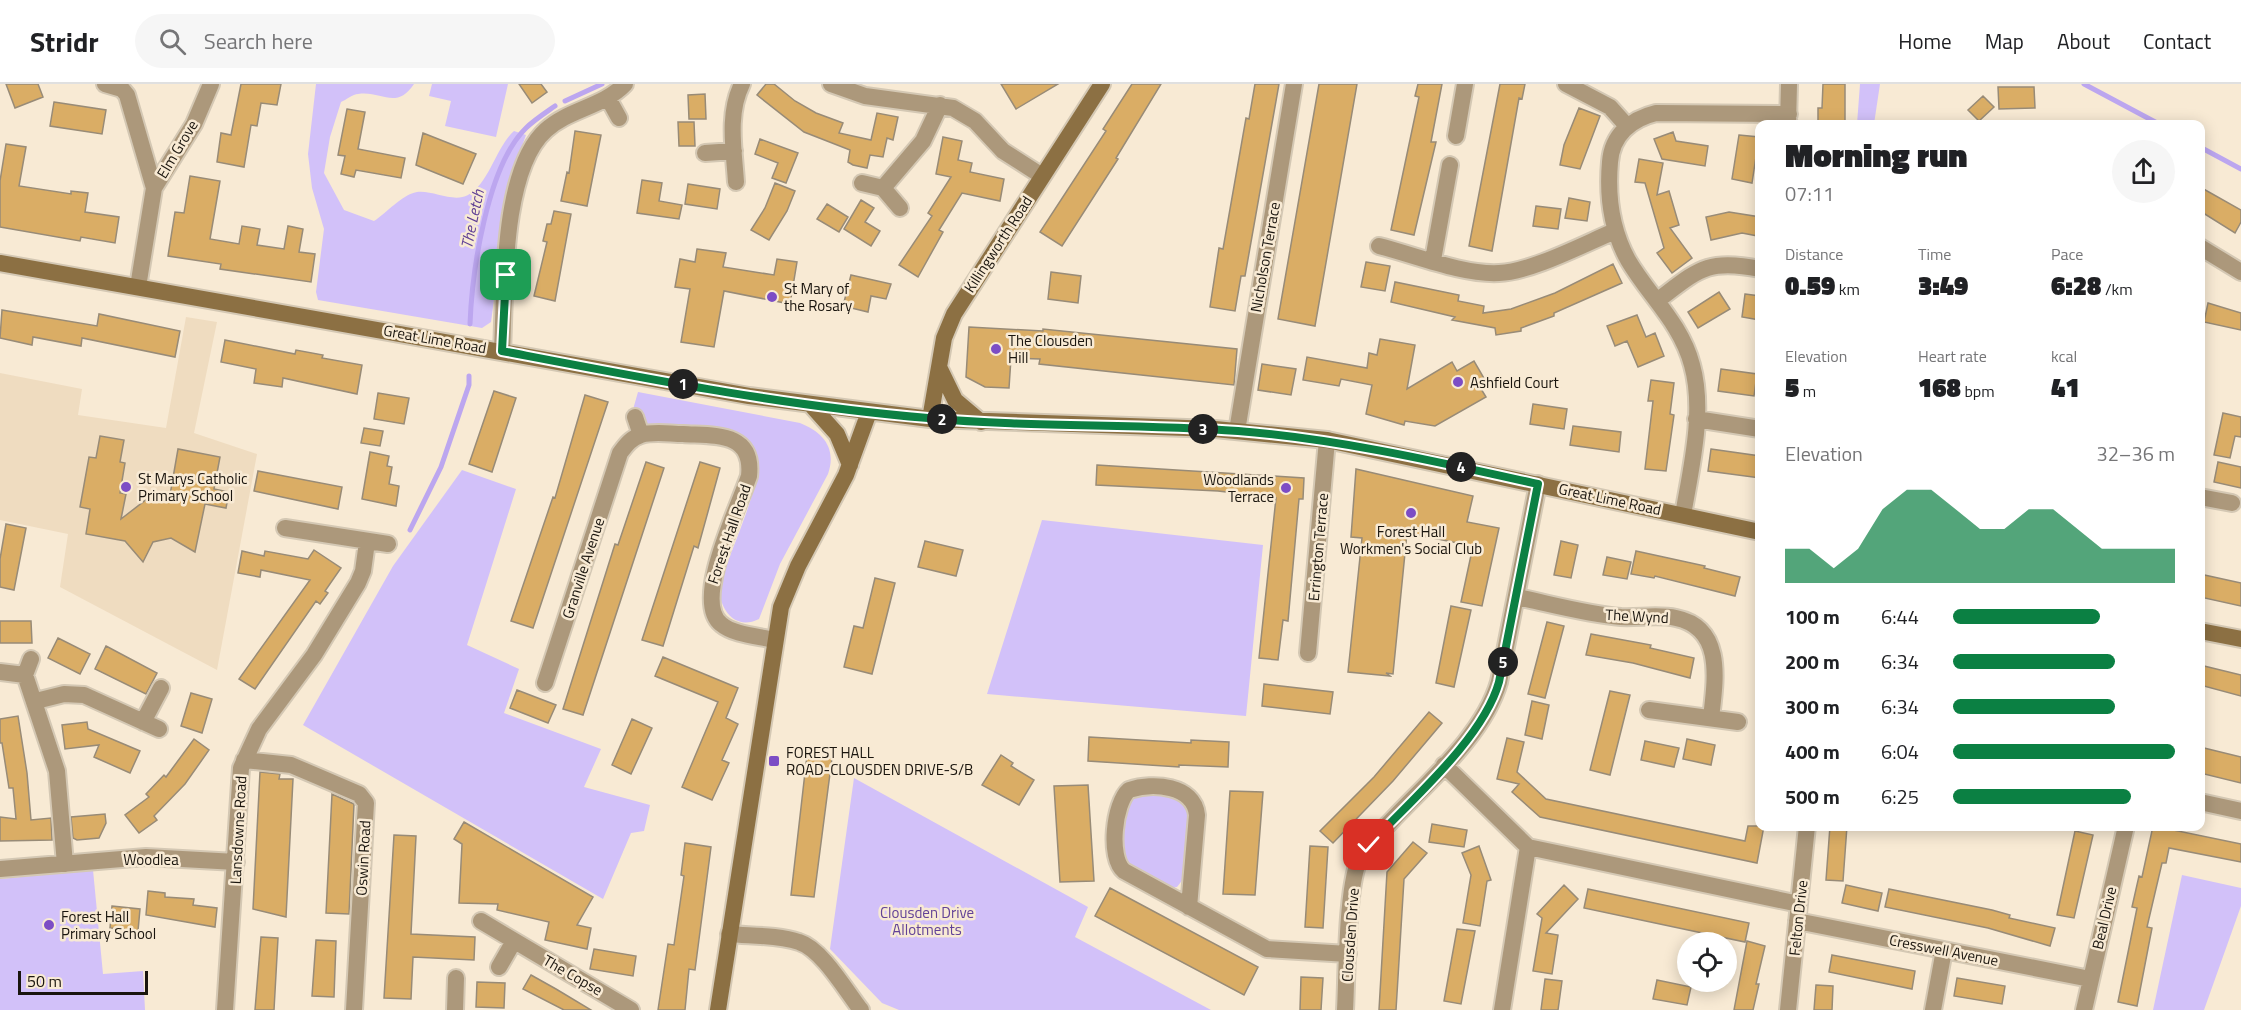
<!DOCTYPE html>
<html lang="en">
<head>
<meta charset="utf-8">
<style>
	body { margin:0; font-family:"Titillium Web",sans-serif; background:#f6f6f6; color:#202124; height:100vh; display:flex; flex-direction:column; font-size:22px; white-space:nowrap }
	* { box-sizing:border-box; margin:0 }
	p { font-size:20px; color:#757577 }
	.icon { flex:none; width:33px; height:33px; fill:none; stroke:currentColor; stroke-width:2; stroke-linecap:round; stroke-linejoin:round }
	.map { position:relative; flex:1; overflow:hidden }
	.side { position:absolute; left:1755px; top:36px; width:450px; height:711px; display:flex; flex-direction:column; background:#fff; border-radius:12px; box-shadow:0 3px 15px #0003 }
	.side>* { flex:none }
	.controls { position:absolute; left:1677px; top:848px; display:grid; gap:12px }
	.controls a { display:grid; place-items:center; width:60px; height:60px; border-radius:50%; background:#fff; box-shadow:0 3px 15px #0003; font-size:30px }
	.scale { position:absolute; left:18px; bottom:15px; width:130px; box-sizing:border-box; padding-left:6px; border:3px solid #1a150e; border-top:0; font-size:16px; line-height:21px; white-space:nowrap; color:#1a150e; -webkit-text-stroke:4px #f8ead4; paint-order:stroke }
	.pin { position:absolute; display:grid; place-items:center; width:51px; height:51px; color:#fff; margin:-26px; border-radius:12px; box-shadow:0 3px 9px #0006 }
	.km { position:absolute; width:30px; height:30px; margin:-15px; border-radius:50%; background:#222; color:#fff; font-size:16px; line-height:30px; text-align:center }
	.round { display:grid; place-items:center; flex:none; width:63px; height:63px; border-radius:32px; background:#f6f6f6 }
	.head { display:flex; align-items:center; justify-content:space-between; height:102px; padding:0 30px }
	h1 { font-size:33px; font-weight:800; line-height:45px }
	.figures { display:grid; grid-template-columns:repeat(3,1fr); gap:9px; height:102px; padding:6px 30px }
	.figures div { display:grid; align-content:center }
	.figures b { font-size:26px; font-weight:800 }
	.figures small { font-size:16px; font-weight:400 }
	.figures p { font-size:16px }
	.chart { height:168px; padding:12px 30px }
	.chart p { display:flex; justify-content:space-between }
	.chart svg { width:100%; height:108px; margin-top:6px; fill:#0b8043; opacity:.7 }
	ul { padding:0 30px; list-style:none; font-size:20px }
	li { display:grid; grid-template-columns:96px 72px 1fr; align-items:center; height:45px }
	li i { height:15px; border-radius:8px; background:#0b8043 }
	header { display:flex; align-items:center; gap:36px; box-sizing:border-box; height:84px; padding:0 30px; background:#fff; border-bottom:2px solid #e0e0e0 }
	header strong { font-size:28px }
	nav { display:flex; gap:33px; margin-inline-start:auto; font-size:21px }
	.search { width:420px; height:54px; background:#f6f6f6; display:flex; align-items:center; gap:15px; box-sizing:border-box; padding:0 21px; border-radius:33px; color:#757577; font-size:22px }
	.map>svg:first-child { display:block }
	.built { fill:#efdcc0 }
	.green { fill:#d2c1f9 }
	.lines { fill:none; stroke-linecap:round; stroke-linejoin:round }
	.stream { stroke:#bca6ef; stroke-width:5 }
	.building { fill:#daad65; stroke:#988b77; stroke-width:1.5 }
	.minor-casing { stroke:#d4c8b4; stroke-width:20 }
	.secondary-casing { stroke:#d4c8b4; stroke-width:20 }
	.minor { stroke:#ac987b; stroke-width:16 }
	.secondary { stroke:#8c7043; stroke-width:16 }
	.route-casing { stroke:#fff; stroke-width:12 }
	.route { stroke:#0b8043; stroke-width:8 }
	.poi-dot { fill:#7c4dc5; stroke:#f8ead4; stroke-width:2 }
	.labels { text-anchor:middle; dominant-baseline:central; stroke-width:5; stroke-linejoin:round; paint-order:stroke }
	.street-label { font-size:15px; fill:#1a150e; stroke:#f8ead4 }
	.poi-label { font-size:15px; fill:#1a150e; stroke:#f8ead4; text-anchor:start }
	.park-label { font-size:15px; fill:#624297; stroke:#f8ead4 }
	.water-label { font-size:16px; font-style:italic; fill:#604095; stroke:#f8ead4 }
</style>
</head>
<body>
<header>
<strong>Stridr</strong>
<div class="search"><svg class="icon" aria-label="search" viewBox="0 0 24 24"><circle cx="10" cy="10" r="6"/><path d="M15 15l6 6"/></svg>Search here</div>
<nav><a>Home</a><a>Map</a><a>About</a><a>Contact</a></nav>
</header>
<div class="map">
<svg width="2241" height="926" viewBox="0 0 2241 926">
	<rect width="100%" height="100%" fill="#f8ead4"/>
	<path class="built" d="M186 233 217 238 194 349 257 370 217 586 60 503 68 450 0 436V289L82 305 78 331 166 344Z"/>
	<path class="green" d="M316 0H414C396 27 381 6 358 10 353 10 346 16 341 18L330 53 324 89 344 126 374 137C387 129 401 111 417 108 433 106 453 119 468 111 489 100 496 63 514 47L526 51 511 93 491 238 482 244 318 216 316 208 324 145 312 104 308 70Z
		M432 0H508L496 53 445 42 451 17 429 12Z
		M1860 0H1880L1874 40H1857Z
		M638 308 800 339C823 348 837 364 828 390L780 480 759 535C733 548 718 522 719 500 728 476 760 401 758 380 757 364 744 352 730 345L646 341 632 329Z
		M462 386 516 405 467 561 519 585 504 629 601 665 584 703 650 721 644 747 631 749 603 815 303 641 393 482Z
		M1042 436 1263 461 1246 632 987 610Z
		M854 694 1088 823 1075 853 1211 926H899L882 919 830 865Z
		M1144 709 1176 712 1190 727 1184 794 1177 803 1171 804 1126 779C1122 764 1119 726 1131 714 1134 711 1140 710 1144 709Z
		M93 786 103 890 143 887 145 926H0V795Z
		M2182 791 2241 804V822L2204 926H2153Z"/>
	<g class="lines">
		<path class="stream" d="M2084 0 2159 40
			M565 17 602 0
			M2200 63 2241 85
			M470 240C472 188 487 82 526 44 534 36 545 29 555 22
			M410 446 441 383 469 301V292"/>
	</g>
	<path class="building" d="M6 0H38L43 13 15 24Z
		M241 0H281L277 21 261 19 257 42 251 41 244 83 217 78 221 49 231 51Z
		M519 0H541L547 8 532 19Z
		M766 0H774L795 17 816 29 843 39 839 49 871 56 877 29 898 33 893 56 887 54 883 73 870 71 867 84 853 81 848 78 850 66 804 48 757 11Z
		M1001 0H1058L1016 25Z
		M1132 0H1161L1116 74 1118 75 1062 162 1040 148 1106 47 1103 45Z
		M1255 0H1279L1245 192H1241L1235 227 1210 223 1219 164 1223 165 1246 34 1249 35Z
		M1319 0H1357L1315 242 1278 235Z
		M1418 0H1442L1431 58H1436L1414 151 1391 146 1419 13 1415 12Z
		M1500 0H1525L1522 15 1519 14 1492 167 1469 162Z
		M1823 0H1845V40H1818V24H1822Z
		M1998 3H2034L2035 24 1999 25Z
		M705 10 706 35H689L688 11Z
		M1983 12 1994 23 1979 37 1968 26Z
		M54 18 106 26 102 50 50 42Z
		M1579 24 1600 32 1580 85 1560 81 1564 61Z
		M347 25 365 28 358 65 405 74 401 94 356 86 354 93 341 90 345 72 338 71Z
		M678 38H694L695 62H679Z
		M575 47 601 51 587 122 561 117 567 88 569 89Z
		M1673 48 1676 57 1708 62 1705 82 1662 75 1654 55Z
		M423 49 476 70 463 100 416 81Z
		M1739 51 1759 53 1752 99 1732 95Z
		M943 53 962 57 958 76 972 79 970 88 1004 95 1000 117 962 109 939 146 943 148 918 193 899 181 932 132 928 129 951 93 936 90Z
		M760 55 798 69 786 99 772 94 778 79 755 70Z
		M6 60 26 63 19 102 71 110V107L88 109 85 128 119 133 115 159 81 153 80 157 0 143V97Z
		M1639 75 1663 79 1657 111 1669 107 1679 141 1670 144 1692 174 1672 189 1657 169 1664 164 1645 99 1635 98Z
		M190 92 220 97 210 155 239 160 242 142 260 145 257 161 284 165 288 142 303 145 299 168 315 170 311 198 220 185 221 180 168 172 175 128 184 129Z
		M642 96 662 99 659 117 682 121 679 135 637 129Z
		M775 99 795 107 787 127 769 156 751 146 765 124Z
		M688 100 720 105 717 125 685 120Z
		M2200 103 2241 126V138L2235 149 2200 127Z
		M1569 114 1590 118 1587 137 1565 134Z
		M861 116 874 124 865 138 880 147 871 162 844 145Z
		M827 120 848 133 839 148 817 135Z
		M1536 122 1561 125 1558 145 1533 142Z
		M554 127 571 130 555 217 534 212 547 158 543 157 547 140H551Z
		M1729 128 1760 133 1758 152 1742 149 1711 156 1706 133Z
		M697 165 726 169 723 183 774 191 777 175 797 178 790 220 724 207 714 263 681 258 690 205 675 203 680 175 695 178Z
		M1366 178 1390 182 1385 207 1361 203Z
		M1613 180 1622 199 1554 229V232L1521 244V247L1496 251 1495 244 1452 236 1455 233 1391 218 1395 198 1459 211 1458 217 1484 222 1483 229 1511 225 1555 209Z
		M1051 188 1081 192 1078 219 1048 215Z
		M851 191 891 200 886 215 871 212 868 228 843 222Z
		M1719 208 1730 225 1698 244 1688 228Z
		M1745 210 1760 212V236L1742 233Z
		M2208 219 2241 229V246L2204 238Z
		M2 226 97 242 99 230 180 247 175 273 82 254 81 262 33 253 32 261 0 254Z
		M1637 231 1646 253 1655 249 1664 272 1638 283 1627 257 1615 262 1607 242Z
		M969 243 1043 247V245L1237 265 1234 301 1039 280 1040 275 1011 274 1009 304 985 303 966 293Z
		M1380 255 1415 261 1407 305 1452 278 1457 287 1474 277 1485 296 1478 300 1486 313 1435 342 1405 337 1404 341 1366 330 1372 301 1341 295 1339 302 1303 296 1307 273 1367 284 1369 269 1377 271Z
		M225 256 295 270 296 266 323 271 322 274 362 281 357 310 283 294 282 303 254 299 256 285 221 278Z
		M1262 280 1296 285 1291 311 1258 306Z
		M1721 285 1757 290 1754 312 1718 307Z
		M1651 296 1674 299 1670 330 1674 331 1666 387 1645 385 1653 317H1648Z
		M494 307 516 314 492 388 469 380Z
		M378 309 409 314 404 340 374 335Z
		M585 311 608 318 533 544 511 537 553 413 555 414Z
		M1533 320 1567 325 1564 345 1530 340Z
		M2223 329 2241 333V353L2235 352 2230 374 2214 371Z
		M1573 342 1621 348 1619 368 1570 361Z
		M364 344 383 347 380 362 361 359Z
		M100 352 124 356 120 378 125 379 120 409 126 410 121 435 156 408 170 411 178 365 220 373 214 405 229 408 226 424 205 420 195 468 171 454 153 458 143 478 125 457 86 450 90 425 80 423 89 373 96 374Z
		M1711 365 1760 372V394L1708 387Z
		M370 368 389 372 387 382 392 383 389 400 399 402 396 422 362 415Z
		M646 378 664 384 583 631 563 625 615 460 618 461Z
		M700 378 720 384 698 464 694 462 663 562 642 556Z
		M2218 378 2241 383V404L2214 398Z
		M1097 381 1304 394 1303 415H1299L1288 537 1283 536 1278 576 1259 574 1276 414 1218 407 1096 401Z
		M1356 385 1473 412 1467 438 1499 444 1482 522 1461 518 1473 462 1407 449 1393 590 1386 589 1390 592 1348 588 1362 454 1351 453Z
		M258 387 342 403 338 425 254 407Z
		M6 440 26 444 14 506 0 503V475Z
		M925 457 963 466 956 492 918 483Z
		M1561 457 1578 461 1571 494 1554 491Z
		M314 466 341 484 325 507 328 509 320 520 316 517 255 605 239 595 310 496 261 486 260 493 238 489 242 467 264 472 265 467 308 475Z
		M1636 467 1705 482 1704 484 1740 493 1735 512 1655 492 1654 494 1631 490Z
		M1607 473 1631 478 1627 495 1603 491Z
		M2200 490 2241 499V522L2200 513Z
		M875 494 895 499 872 590 844 583 854 542 863 544Z
		M1451 522 1471 526 1454 603 1436 599Z
		M0 537H31L32 559H0Z
		M1547 538 1564 542 1545 614 1528 610Z
		M1591 550 1651 561 1650 564 1694 574 1690 594 1633 579 1586 571Z
		M58 554 90 570 80 590 48 574Z
		M106 562 157 589 146 610 95 585Z
		M663 573 738 604 726 634 738 640 722 676 729 679 712 716 682 703 718 618 655 592Z
		M2200 581 2241 591V612L2200 601Z
		M1264 600 1333 608 1330 630 1262 622Z
		M517 606 556 621 548 639 510 624Z
		M1610 607 1630 611 1610 691 1590 686Z
		M191 609 212 615 202 649 181 642Z
		M1532 617 1549 621 1542 655 1525 651Z
		M1429 628 1442 639 1393 697 1333 759 1320 747 1374 693Z
		M18 632 27 689 31 736 51 734 52 756 0 757V733L16 735 13 704H9L2 659H0V635Z
		M632 635 652 644 631 690 612 681Z
		M87 638 88 645 140 667 130 689 94 673 99 661 65 665 62 641Z
		M1089 653 1191 659V656L1229 658 1228 683 1179 681V683L1088 677Z
		M1507 654 1524 658 1517 688 1546 715 1745 757 1748 742H1764L1757 779 1540 733 1512 708 1519 700 1497 695Z
		M194 655 209 666 185 700 154 732 157 736 139 749 125 731 149 713 146 710 164 691 166 693Z
		M1687 655 1715 661 1711 681 1683 675Z
		M1645 657 1679 664 1674 683 1641 676Z
		M2200 663 2241 673V699L2200 689Z
		M807 671 832 674 814 813 791 811Z
		M1001 671 1013 679 1011 682 1034 696 1019 721 982 701Z
		M260 688 280 690 279 695H293L286 833 253 825Z
		M1088 701 1094 797 1060 798 1054 702Z
		M1230 707 1263 708 1255 811 1223 810Z
		M332 710 354 720 349 830 326 829Z
		M105 730 106 739 99 754 77 756 73 754 71 733Z
		M464 738 593 813 577 841 591 844 587 865 545 856 549 838 497 826 498 820 459 819 462 760 454 755Z
		M1432 740 1467 746 1464 763 1429 758Z
		M1830 742H1847L1843 797 1826 796Z
		M2153 742H2174L2173 746 2241 760V778L2169 764 2166 779H2162L2147 843 2152 844 2137 922 2118 918 2137 824 2132 823 2139 792 2142 793Z
		M2075 747 2093 751 2074 834 2057 831Z
		M394 751 416 752 411 850 475 853 474 876 413 873 411 915 384 914Z
		M1413 758 1427 769 1404 795 1396 926H1379L1387 788Z
		M685 759 711 763 695 886 689 885 685 926H658L668 860 674 861 684 792 681 791Z
		M1310 762 1328 763 1323 844 1305 843Z
		M1479 762 1491 796 1487 797 1480 842 1463 839 1471 791 1462 769Z
		M1564 801 1578 815 1546 849 1558 851 1552 890 1533 887 1542 834 1537 830Z
		M1846 801 1882 809 1878 827 1842 819Z
		M1110 804 1258 883 1244 911 1095 832Z
		M1588 805 1749 839 1745 858 1584 824Z
		M1889 805 1992 826 2010 831 2009 834 2055 844 2050 862 1988 844 1885 823Z
		M148 807 165 809V813L194 815 193 821 217 824 215 843 146 831Z
		M112 822 140 825 138 847 110 844Z
		M1457 845 1475 847 1461 920 1444 917Z
		M261 853 278 854 274 926H255Z
		M316 856 336 857 334 913 312 912Z
		M1747 857 1765 862 1756 900H1759L1753 926H1734Z
		M594 865 636 872 633 892 590 885Z
		M1832 871 1915 887 1912 905 1829 888Z
		M531 891 556 905 591 926H564L523 905Z
		M1301 893 1323 894 1321 926H1300Z
		M1957 894 2005 902 2002 920 1954 912Z
		M1545 895 1562 897 1558 926H1541Z
		M1657 896 1691 903 1687 921 1653 915Z
		M477 898 505 899 504 924 476 923Z
		M1816 901 1833 902 1832 926H1814Z"/>
	<g class="lines">
		<g class="minor-casing">
			<path id="minor" d="M105 0 122 5 127 11 154 104
				M831 0 865 12 953 24 975 37 1003 67 1042 92
				M1566 0 1610 23 1627 42
				M608 14 619 34
				M1788 40 1789 0
				M1456 52 1465 0
				M705 69 734 67
				M736 98C734 66 727 30 742 0
				M862 99 883 104 900 124
				M883 104 923 57 940 21
				M1379 162C1415 171 1463 191 1499 189 1531 188 1584 160 1615 147
				M2200 163 2241 188
				M1433 176 1450 81
				M138 203 154 104 194 40 211 0
				M1658 216C1698 186 1707 174 1760 185
				M502 267C505 209 501 86 546 46 569 25 603 23 625 0
				M635 333 641 351
				M1696 335 1760 345
				M1237 347 1294 0
				M2200 413 2232 419
				M1683 431C1691 384 1705 327 1692 281 1681 239 1649 212 1628 176 1611 145 1607 112 1610 78 1612 51 1631 35 1656 29L1789 30
				M285 444 388 460
				M1517 513C1551 520 1586 530 1621 533 1639 534 1658 530 1676 534 1725 544 1715 598 1711 634
				M1308 569 1327 356
				M0 588 25 591 31 575
				M25 591 57 687 65 780
				M545 599 620 369C626 361 631 354 641 351 653 347 670 350 683 350 713 352 754 347 749 392 739 422 692 517 721 540 734 551 758 552 774 556
				M36 617 64 610 84 611 159 645
				M1649 626 1738 638
				M143 638 161 604
				M244 676 291 681 359 710 366 719 354 926
				M1444 681 1528 763 1799 820
				M2200 718 2241 727
				M0 785 146 773 236 778
				M1189 823 1197 731C1194 701 1153 698 1129 706 1114 719 1108 774 1124 787L1267 865 1348 870
				M481 837 631 926
				M1797 837 2090 895
				M729 850C751 852 778 851 799 858 822 865 846 907 861 926
				M499 883 514 857
				M225 926 241 684 259 645 314 571 358 499 363 487 367 458
				M455 926 456 894
				M1345 926C1347 892 1346 798 1361 772 1369 758 1383 746 1394 734 1430 696 1484 650 1499 598L1538 400
				M1502 926 1528 763
				M1788 926 1807 742
				M1933 926 1944 866
				M2084 926 2126 742"/>
		</g>
		<g class="secondary-casing">
			<path id="secondary" d="M0 179 749 312 930 335 1215 345 1327 356 1760 448
				M939 283 955 316 981 338
				M812 322 837 350 850 381
				M930 335 944 254 954 230 1102 0
				M2200 547 2241 555
				M718 926 781 523 798 482 846 391 869 328"/>
		</g>
		<use href="#minor" class="minor"/>
		<use href="#secondary" class="secondary"/>
	</g>
	<g class="lines">
		<g class="route-casing">
			<path id="route" d="M506 191 502 267C643 294 784 322 928 334 1031 344 1135 339 1238 347 1340 355 1439 378 1538 400L1499 598C1483 655 1410 717 1369 761"/>
		</g>
		<use href="#route" class="route"/>
	</g>
	<g class="poi-dot">
		<circle cx="772" cy="213" r="6"/>
		<circle cx="996" cy="265" r="6"/>
		<circle cx="1458" cy="298" r="6"/>
		<circle cx="126" cy="403" r="6"/>
		<circle cx="1286" cy="404" r="6"/>
		<circle cx="1411" cy="429" r="6"/>
		<rect x="768" y="671" width="12" height="12" rx="3"/>
		<circle cx="49" cy="841" r="6"/>
	</g>
	<g class="labels">
		<g class="street-label">
			<text transform="translate(177 65) rotate(-59)">Elm Grove</text>
			<text transform="translate(998 160) rotate(-57)">Killingworth Road</text>
			<text transform="translate(1265 173) rotate(-80)">Nicholson Terrace</text>
			<text transform="translate(435 255) rotate(10)">Great Lime Road</text>
			<text transform="translate(1610 415) rotate(12)">Great Lime Road</text>
			<text transform="translate(729 450) rotate(-71)">Forest Hall Road</text>
			<text transform="translate(1318 463) rotate(-85)">Errington Terrace</text>
			<text transform="translate(583 484) rotate(-72)">Granville Avenue</text>
			<text transform="translate(1637 532) rotate(3)">The Wynd</text>
			<text transform="translate(238 746) rotate(-87)">Lansdowne Road</text>
			<text transform="translate(363 774) rotate(-87)">Oswin Road</text>
			<text x="151" y="775">Woodlea</text>
			<text transform="translate(1798 834) rotate(-84)">Felton Drive</text>
			<text transform="translate(2104 834) rotate(-77)">Beal Drive</text>
			<text transform="translate(1350 851) rotate(-86)">Clousden Drive</text>
			<text transform="translate(1944 866) rotate(11)">Cresswell Avenue</text>
			<text transform="translate(573 891) rotate(30)">The Copse</text>
		</g>
		<g class="poi-label">
			<text x="784" y="204">St Mary of<tspan x="784" dy="17">the Rosary</tspan></text>
			<text x="1008" y="256">The Clousden<tspan x="1008" dy="17">Hill</tspan></text>
			<text x="1470" y="298">Ashfield Court</text>
			<text x="138" y="394">St Marys Catholic<tspan x="138" dy="17">Primary School</tspan></text>
			<text x="1274" y="395" text-anchor="end">Woodlands<tspan x="1274" dy="17">Terrace</tspan></text>
			<text x="1411" y="447" text-anchor="middle">Forest Hall<tspan x="1411" dy="17">Workmen's Social Club</tspan></text>
			<text x="786" y="668">FOREST HALL<tspan x="786" dy="17">ROAD-CLOUSDEN DRIVE-S/B</tspan></text>
			<text x="61" y="832">Forest Hall<tspan x="61" dy="17">Primary School</tspan></text>
		</g>
		<g class="park-label">
			<text x="927" y="828">Clousden Drive<tspan x="927" dy="17">Allotments</tspan></text>
		</g>
		<g class="water-label">
			<text transform="translate(472 135) rotate(-78)">The Letch</text>
		</g>
	</g>
</svg>
<div class="controls">
<a><svg class="icon" aria-label="locate" viewBox="0 0 24 24"><circle cx="12" cy="12" r="6"/><path d="M12 2v4M12 18v4M2 12h4M18 12h4"/></svg></a>
</div>
<div class="scale">50 m</div>
<div class="pin" style="left:506px;top:191px;background:#1e9e55"><svg class="icon" aria-label="arrive" viewBox="0 0 24 24"><path d="M6 21V4h12l-3 4 3 4H6"/></svg></div>
<div class="pin" style="left:1369px;top:761px;background:#d93025"><svg class="icon" aria-label="check" viewBox="0 0 24 24"><path d="M5 12l5 5 9-10"/></svg></div>
<b class="km" style="left:683px;top:300px">1</b>
<b class="km" style="left:942px;top:335px">2</b>
<b class="km" style="left:1203px;top:345px">3</b>
<b class="km" style="left:1461px;top:383px">4</b>
<b class="km" style="left:1503px;top:578px">5</b>
<section class="side">
<div class="head"><div><h1>Morning run</h1><p>07:11</p></div><a class="round"><svg class="icon" aria-label="share" viewBox="0 0 24 24"><path d="M12 15V3M7 8l5-5 5 5M5 13v7h14v-7"/></svg></a></div>
<div class="figures">
<div><p>Distance</p><b>0.59<small> km</small></b></div>
<div><p>Time</p><b>3:49</b></div>
<div><p>Pace</p><b>6:28<small> /km</small></b></div>
</div>
<div class="figures">
<div><p>Elevation</p><b>5<small> m</small></b></div>
<div><p>Heart rate</p><b>168<small> bpm</small></b></div>
<div><p>kcal</p><b>41</b></div>
</div>
<div class="chart"><p><span>Elevation</span>32–36 m</p>
<svg viewBox="0 0 160 44" preserveAspectRatio="none"><path d="M0 44V30L10 30L20 38L30 30L40 14L50 6L60 6L70 14L80 22L90 22L100 14L110 14L120 22L130 30L140 30L150 30L160 30V44z"/></svg>
</div>
<ul>
<li><b>100 m</b>6:44<i style="width:66%"></i></li>
<li><b>200 m</b>6:34<i style="width:73%"></i></li>
<li><b>300 m</b>6:34<i style="width:73%"></i></li>
<li><b>400 m</b>6:04<i style="width:100%"></i></li>
<li><b>500 m</b>6:25<i style="width:80%"></i></li>
</ul>
</section>
</div>
</body>
</html>
